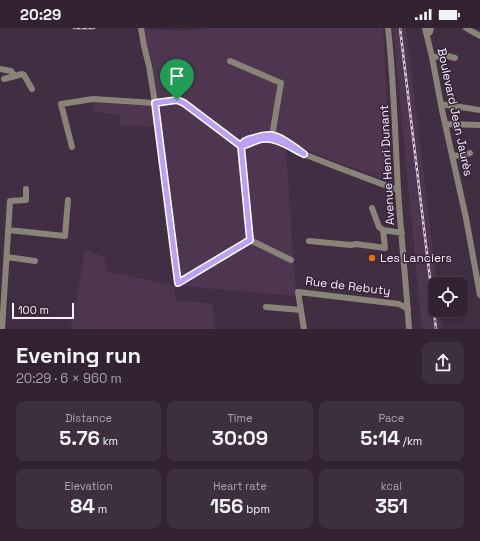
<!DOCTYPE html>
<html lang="en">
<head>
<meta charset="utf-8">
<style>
	body { margin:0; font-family:"Space Grotesk",sans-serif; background:#3d2f3e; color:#f1f3f6; height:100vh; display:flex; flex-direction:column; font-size:15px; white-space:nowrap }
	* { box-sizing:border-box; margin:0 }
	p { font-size:13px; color:#a8a4ac }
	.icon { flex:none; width:22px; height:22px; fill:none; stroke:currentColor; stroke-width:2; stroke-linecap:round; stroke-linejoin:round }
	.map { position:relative; height:301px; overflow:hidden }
	.details { display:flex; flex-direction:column; background:#322232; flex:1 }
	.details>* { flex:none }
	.controls { position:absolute; left:428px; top:249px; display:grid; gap:8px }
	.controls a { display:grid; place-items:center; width:40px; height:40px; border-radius:8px; background:#322232; box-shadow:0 2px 6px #0003,0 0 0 1px #4d3f4d; font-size:20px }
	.scale { position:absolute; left:12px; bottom:10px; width:62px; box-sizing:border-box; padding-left:4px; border:2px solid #fbeefb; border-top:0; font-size:11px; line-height:14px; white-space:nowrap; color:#fbeefb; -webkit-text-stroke:3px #372439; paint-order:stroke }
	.pin { position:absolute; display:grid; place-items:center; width:34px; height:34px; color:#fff; margin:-41px -17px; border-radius:50% 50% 50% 0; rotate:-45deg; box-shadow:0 0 4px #0007 }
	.pin .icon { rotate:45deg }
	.round { display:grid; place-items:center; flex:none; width:42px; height:42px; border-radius:8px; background:#3d2f3e }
	.head { display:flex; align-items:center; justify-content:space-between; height:68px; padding:0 16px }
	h1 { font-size:22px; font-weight:700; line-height:30px }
	.figures { display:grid; grid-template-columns:repeat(3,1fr); gap:6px; height:68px; padding:4px 16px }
	.figures div { display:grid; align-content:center; border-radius:8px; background:#3d2f3e; text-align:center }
	.figures b { font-size:20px; font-weight:700 }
	.figures small { font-size:11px; font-weight:400 }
	.figures p { font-size:11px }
	.status { display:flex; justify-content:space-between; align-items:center; height:28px; padding:0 20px; background:#322232; direction:ltr }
	.status svg { height:11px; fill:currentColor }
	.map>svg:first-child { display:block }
	.built { fill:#4e3650 }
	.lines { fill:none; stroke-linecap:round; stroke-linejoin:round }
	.minor { stroke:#8a8377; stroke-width:6 }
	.rail-casing { stroke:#dccedc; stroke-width:2.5 }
	.rail { stroke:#372439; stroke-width:1; stroke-dasharray:3; stroke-linecap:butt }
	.route-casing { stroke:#fff; stroke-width:8 }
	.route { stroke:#bca0f2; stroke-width:5 }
	.food-dot { fill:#e8710a; stroke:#372439; stroke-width:1.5 }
	.labels { text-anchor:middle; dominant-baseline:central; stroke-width:3; stroke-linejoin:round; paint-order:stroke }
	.street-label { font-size:12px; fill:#fbeefb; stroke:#372439 }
	.poi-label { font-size:12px; fill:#fbeefb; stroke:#372439; text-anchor:start }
</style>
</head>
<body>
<div class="status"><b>20:29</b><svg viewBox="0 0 49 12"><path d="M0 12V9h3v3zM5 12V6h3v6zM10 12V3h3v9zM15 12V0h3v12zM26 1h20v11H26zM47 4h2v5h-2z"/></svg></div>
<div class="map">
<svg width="480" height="301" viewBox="0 0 480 301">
	<rect width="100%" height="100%" fill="#422e43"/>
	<path class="built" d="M206 0H383L388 98 389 153 308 123 297 117 286 121 296 268 182 258 166 134 160 99 119 97 120 87 95 84 93 71 149 74 156 66 152 31 148 24 143 1 179 3 195 2Z
		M393 0H406L437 256H435V282H440L442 301H422Z
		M85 222 105 229 107 243 174 258 176 273 212 275 215 301H71Z"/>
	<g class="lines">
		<path class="minor" d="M388 0C394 54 395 107 398 161 401 208 406 254 409 301
			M425 0 432 29 442 82 466 190 480 267
			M466 0 480 8
			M427 7 430 4 431 0
			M432 29 448 28 455 30
			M230 33 281 55 273 102 274 110
			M0 41 11 43 15 48 22 46 24 47 32 61
			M4 51 15 48
			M177 72 184 75 241 118 250 212 178 255 155 75Z
			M441 76 480 82
			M445 96 480 97
			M72 119 61 76 93 71 155 75 149 38 144 18 141 0
			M304 126C297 121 283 110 275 108 269 106 260 108 254 110 248 111 243 113 241 118 250 117 257 110 267 111 280 112 292 121 304 126 335 139 367 150 398 162
			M452 128 465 127 470 125
			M372 180 379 199 383 202
			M8 202 65 208 68 172
			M250 212 291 232
			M309 213 351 217 356 216 385 220 383 202 402 205
			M7 229 35 233
			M266 279 301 282
			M2 301 10 173 26 172V161
			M304 301 298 264 399 276 408 281"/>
		<g class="rail-casing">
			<path id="rail" d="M74 0H94
				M400 0 436 301"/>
		</g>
		<use href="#rail" class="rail"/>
	</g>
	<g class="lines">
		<g class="route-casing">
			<path id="route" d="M177 72 155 75 178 255 250 212 241 118C248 117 255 112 262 111 277 109 291 120 304 126 297 121 283 110 275 108 269 106 260 108 254 110 248 111 243 113 241 118L184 75 177 72"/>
		</g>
		<use href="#route" class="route"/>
	</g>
	<circle class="food-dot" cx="372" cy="230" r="4"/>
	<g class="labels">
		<g class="street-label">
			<text transform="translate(455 84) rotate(78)">Boulevard Jean Jaurès</text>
			<text transform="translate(387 137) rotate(-93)">Avenue Henri Dunant</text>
			<text transform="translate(348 258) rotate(7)">Rue de Rebuty</text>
		</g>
		<g class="poi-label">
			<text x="380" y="230">Les Lanciers</text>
		</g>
	</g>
</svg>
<div class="controls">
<a><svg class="icon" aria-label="locate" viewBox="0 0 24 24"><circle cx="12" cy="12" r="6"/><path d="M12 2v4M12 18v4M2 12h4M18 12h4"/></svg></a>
</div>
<div class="scale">100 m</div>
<div class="pin" style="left:177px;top:72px;background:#1e9e55"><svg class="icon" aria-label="arrive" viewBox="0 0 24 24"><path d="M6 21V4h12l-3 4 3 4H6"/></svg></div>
</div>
<section class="details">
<div class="head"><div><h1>Evening run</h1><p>20:29 · 6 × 960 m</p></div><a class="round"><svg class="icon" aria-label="share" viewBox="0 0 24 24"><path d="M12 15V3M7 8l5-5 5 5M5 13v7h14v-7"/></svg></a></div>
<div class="figures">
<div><p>Distance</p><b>5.76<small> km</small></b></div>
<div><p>Time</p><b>30:09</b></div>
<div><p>Pace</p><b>5:14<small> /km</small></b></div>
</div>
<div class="figures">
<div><p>Elevation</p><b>84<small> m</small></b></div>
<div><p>Heart rate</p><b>156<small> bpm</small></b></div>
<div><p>kcal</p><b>351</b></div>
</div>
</section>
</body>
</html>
